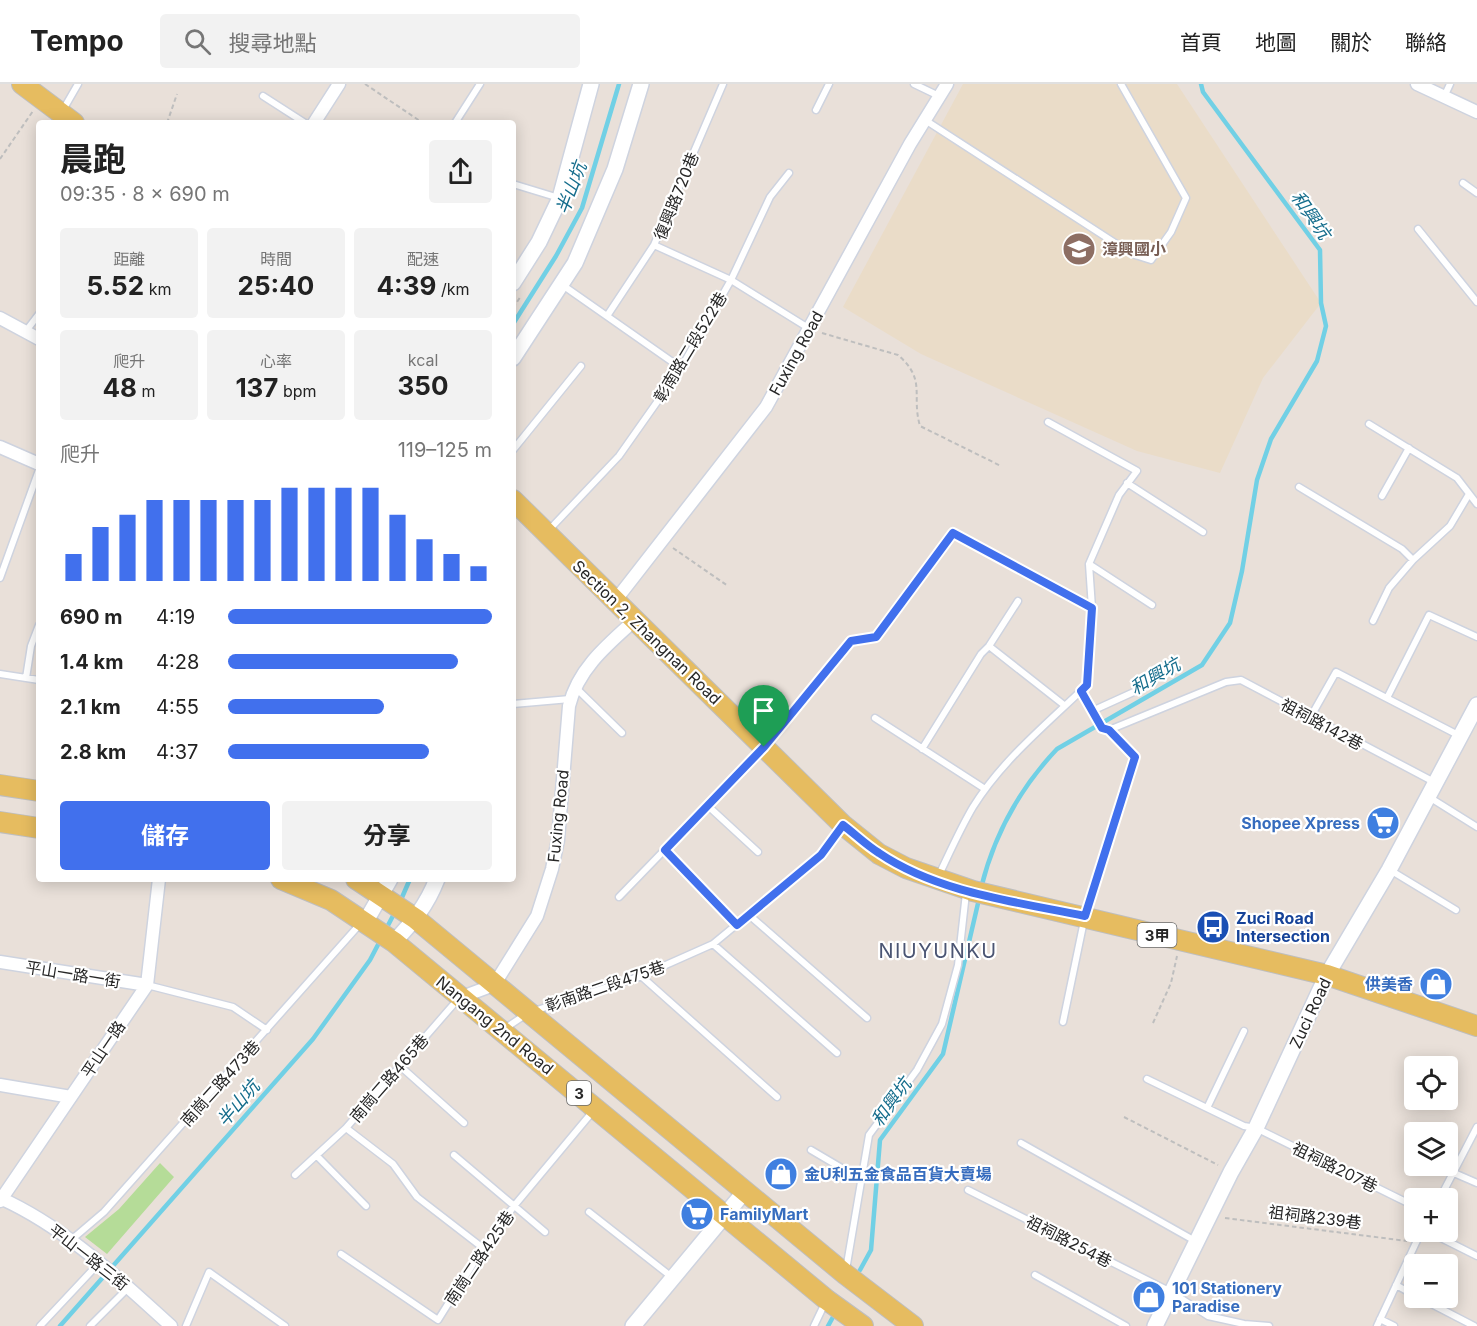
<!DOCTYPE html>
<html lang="zh-TW">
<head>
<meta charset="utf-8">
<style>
	body { margin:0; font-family:Inter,"Noto Sans TC",sans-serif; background:#f2f2f2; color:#222; height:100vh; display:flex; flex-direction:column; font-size:22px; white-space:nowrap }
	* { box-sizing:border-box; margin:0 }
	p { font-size:20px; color:#767676 }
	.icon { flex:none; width:33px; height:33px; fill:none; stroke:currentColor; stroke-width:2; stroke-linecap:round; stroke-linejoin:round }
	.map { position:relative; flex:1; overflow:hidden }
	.panel { position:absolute; left:36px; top:36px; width:480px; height:762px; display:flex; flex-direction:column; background:#fff; border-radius:6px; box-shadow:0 3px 15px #0003 }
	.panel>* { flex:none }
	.fabs { position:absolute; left:1404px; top:972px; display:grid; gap:12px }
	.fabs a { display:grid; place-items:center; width:54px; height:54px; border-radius:6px; background:#fff; box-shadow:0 3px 15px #0003; font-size:30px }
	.pin { position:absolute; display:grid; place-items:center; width:51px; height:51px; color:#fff; margin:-62px -26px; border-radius:50% 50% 50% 0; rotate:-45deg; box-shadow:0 0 6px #0007 }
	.pin .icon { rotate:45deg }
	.round { display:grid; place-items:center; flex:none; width:63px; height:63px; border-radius:6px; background:#f2f2f2 }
	.head { display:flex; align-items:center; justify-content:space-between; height:102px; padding:0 24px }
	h1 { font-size:33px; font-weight:700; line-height:45px }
	.stats { display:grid; grid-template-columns:repeat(3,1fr); gap:9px; height:102px; padding:6px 24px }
	.stats div { display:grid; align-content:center; border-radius:6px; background:#f2f2f2; text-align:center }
	.stats b { font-size:26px; font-weight:700 }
	.stats small { font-size:16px; font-weight:400 }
	.stats p { font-size:16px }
	.chart { height:168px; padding:12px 24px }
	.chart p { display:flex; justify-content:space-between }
	.chart svg { width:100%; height:108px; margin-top:6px; stroke:#4170ed; stroke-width:6 }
	.cta { display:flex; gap:12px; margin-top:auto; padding:12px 24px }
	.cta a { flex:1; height:69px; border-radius:6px; background:#4170ed; color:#fff; font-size:24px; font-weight:700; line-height:69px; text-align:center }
	.cta a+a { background:#f2f2f2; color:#222 }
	ul { padding:0 24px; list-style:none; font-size:20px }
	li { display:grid; grid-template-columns:96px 72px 1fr; align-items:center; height:45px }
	li i { height:15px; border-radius:8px; background:#4170ed }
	header { display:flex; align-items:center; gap:36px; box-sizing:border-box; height:84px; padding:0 30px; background:#fff; border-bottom:2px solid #e0e0e0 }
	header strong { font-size:28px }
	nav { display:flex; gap:33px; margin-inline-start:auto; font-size:21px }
	.search { width:420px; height:54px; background:#f2f2f2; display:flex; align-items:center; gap:15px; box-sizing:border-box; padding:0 21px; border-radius:6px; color:#767676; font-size:22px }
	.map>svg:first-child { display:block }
	.education { fill:#eadcc8 }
	.green { fill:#b5dc98 }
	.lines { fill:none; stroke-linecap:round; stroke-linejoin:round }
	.stream { stroke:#71d0e5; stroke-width:4.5 }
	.service-casing { stroke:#ced3df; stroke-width:9 }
	.minor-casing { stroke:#ced3df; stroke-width:15 }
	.tertiary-casing { stroke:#ced3df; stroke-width:18 }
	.primary-casing { stroke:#bebebe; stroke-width:22 }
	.path { stroke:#bebebe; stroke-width:2; stroke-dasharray:4.5 3; stroke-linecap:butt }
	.service { stroke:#fff; stroke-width:6 }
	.minor { stroke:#fff; stroke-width:12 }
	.tertiary { stroke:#fff; stroke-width:15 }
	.primary { stroke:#e6bc60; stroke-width:20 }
	.route-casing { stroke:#fff; stroke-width:12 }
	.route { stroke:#4170ed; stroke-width:8 }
	.labels { text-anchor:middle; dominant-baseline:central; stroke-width:4.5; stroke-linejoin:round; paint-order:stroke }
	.shield { fill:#fff; stroke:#686868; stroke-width:1.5 }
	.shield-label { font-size:15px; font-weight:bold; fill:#272727 }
	.street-label { font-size:16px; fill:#272727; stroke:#fff }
	.education-label { font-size:16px; font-weight:bold; fill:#785e54; stroke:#fff; text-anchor:start }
	.shop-label { font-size:16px; font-weight:bold; fill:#366cbe; stroke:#fff; text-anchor:start }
	.transit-label { font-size:16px; font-weight:bold; fill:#164399; stroke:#fff; text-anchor:start }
	.water-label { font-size:18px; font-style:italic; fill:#156d8c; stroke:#fff }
	.quarter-label { font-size:20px; letter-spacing:1.5px; fill:#4b5573; stroke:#fff }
</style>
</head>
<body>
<header>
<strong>Tempo</strong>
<div class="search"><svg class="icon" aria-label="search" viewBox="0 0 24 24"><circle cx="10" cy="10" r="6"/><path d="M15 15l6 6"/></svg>搜尋地點</div>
<nav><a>首頁</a><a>地圖</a><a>關於</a><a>聯絡</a></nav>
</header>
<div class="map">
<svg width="1477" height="1242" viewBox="0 0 1477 1242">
	<rect width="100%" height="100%" fill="#e9e0d9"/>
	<path class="education" d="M963 0H1177L1321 219 1263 294 1220 389 1137 367 921 270 843 223Z"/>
	<path class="green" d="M160 1079 174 1093 107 1170 85 1153 119 1125Z"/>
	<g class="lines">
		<path class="stream" d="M513 240 556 172 582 124 619 0
			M981 804C994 751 1020 704 1057 665L1202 581 1230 539 1242 487 1257 396 1271 355 1317 277 1326 242 1321 219 1320 166 1203 8 1201 0
			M400 818 410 795
			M385 847 395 828
			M860 1186 871 1166 880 1056 943 970 979 815
			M60 1242 313 955 370 876 381 855
			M828 1242 833 1233"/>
		<g class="service-casing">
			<path id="service" d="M723 0 654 161 731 196 810 245
				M914 0 939 12
				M263 12 305 39
				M1444 13 1450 0
				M63 26 78 0
				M816 26 829 0
				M925 36 1132 170 1151 176 1171 148 1186 114 1121 0
				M455 39 480 0
				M1463 99 1477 109
				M513 100 559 114
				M1418 145 1477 218
				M561 200 681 284
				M607 232 654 161
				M26 247 39 230
				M1369 340 1457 394 1477 420
				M513 366 581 282
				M1127 399 1203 448
				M1299 403 1402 465 1413 476 1450 442 1469 410
				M1382 412 1409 364
				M549 446 619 372 681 284 731 196 770 113 789 89
				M1089 480 1152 521
				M0 494 39 386
				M1373 537 1389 504 1413 476
				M989 562 1018 517
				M0 590 39 596
				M26 594 31 562 39 541
				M574 602 622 649
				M1388 612 1429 531 1477 553
				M513 620 570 615
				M1092 627 1147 602
				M875 634 985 705
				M1310 634 1336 588 1460 652
				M1109 646 1226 598 1241 596 1436 699
				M922 665 981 570 989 562 1064 621
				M1429 713 1477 743
				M708 722 758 768
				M665 766 737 841
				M1390 786 1456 826
				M938 793C949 770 960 745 973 723 1003 675 1047 640 1087 601L1092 524 1089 480 1119 411 1137 387 1048 338
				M619 813 764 663 851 557 876 553 953 449 1092 524
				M749 831 867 934
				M713 860 837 969
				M641 892 777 1013
				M147 901 233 923 267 946
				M534 927 641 892 713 860 821 771 841 744
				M1063 938 1085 832 1135 673 1109 646 1102 643 1081 607
				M504 945 525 931
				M400 982 464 1039
				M1147 995 1244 1042 1256 1044 1414 1122
				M1207 1024 1244 947
				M346 1044 393 1080 417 1113 483 1164
				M1021 1059 1197 1158
				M811 1066 862 1096
				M454 1071 545 1148
				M317 1072 366 1122
				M1454 1089 1477 1099
				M295 1091 346 1044 459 914
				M968 1106 1171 1208 1208 1232 1244 1240 1269 1242
				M1440 1114 1477 1043
				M589 1128 673 1194
				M1429 1148 1477 1172
				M70 1157 104 1128 360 840
				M341 1170 438 1236 483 1164 514 1122 594 1026
				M846 1186 869 1051 917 986 942 940 958 881 966 809
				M1035 1191 1126 1242
				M1396 1201 1414 1211
				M1420 1214 1474 1242
				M1380 1235 1394 1242
				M40 1242 99 1179
				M90 1242 128 1204
				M186 1242 209 1188 285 1242
				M814 1242 825 1219
				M1377 1242 1421 1148"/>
		</g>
		<g class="minor-casing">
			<path id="minor" d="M1417 0 1477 28
				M314 39 339 0
				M0 234 39 255
				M0 363 39 380
				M615 517 766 323 910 60 947 0
				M0 878 147 901
				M459 914 494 901 537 832 552 785 558 756 569 622C578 585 607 561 635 536
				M0 1001 71 1013
				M0 1114C65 1143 119 1195 171 1242
				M0 1117 147 901 159 795"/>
		</g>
		<g class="tertiary-casing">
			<path id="tertiary" d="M513 199 539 158 560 114 591 0
				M513 274 575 179 615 85 641 0
				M366 837 390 795
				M394 858C413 838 427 821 437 795
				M633 1242 745 1107
				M1155 1242 1231 1088 1256 1044 1327 891 1389 786 1477 621"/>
		</g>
		<g class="primary-casing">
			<path id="primary" d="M22 0 74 39
				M513 416 843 741 879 770 906 784 973 807 1327 891 1477 942
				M0 701 39 707
				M0 738 39 744
				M281 795 331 816 394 858 827 1216 863 1242
				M356 795 416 835 845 1190 913 1242"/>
		</g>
		<path class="path" d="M365 0 423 39
			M167 39 177 10
			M0 75 33 27
			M513 224 521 212
			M822 249 898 271C927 296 911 311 920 342L1001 382
			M673 464 728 502
			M1153 939 1171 899 1177 872
			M1124 1033 1218 1081
			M1225 1134 1407 1157"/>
		<use href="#service" class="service"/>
		<use href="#minor" class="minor"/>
		<use href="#tertiary" class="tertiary"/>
		<use href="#primary" class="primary"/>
	</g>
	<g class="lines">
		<g class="route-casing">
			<path id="route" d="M953 449 1092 524 1087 601 1081 607 1102 644 1109 646 1135 673 1085 832C1017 818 938 809 879 769 866 761 855 750 843 741L821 771 737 841 665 766 764 663 851 557 876 553Z"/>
		</g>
		<use href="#route" class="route"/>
	</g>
	<defs>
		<g id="school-disc" transform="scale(1.725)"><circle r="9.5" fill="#8d6e63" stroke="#fff"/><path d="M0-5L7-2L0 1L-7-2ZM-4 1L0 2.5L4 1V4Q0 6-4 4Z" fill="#fff"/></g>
		<g id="supermarket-disc" transform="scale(1.725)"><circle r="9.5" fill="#3f7fe0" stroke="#fff"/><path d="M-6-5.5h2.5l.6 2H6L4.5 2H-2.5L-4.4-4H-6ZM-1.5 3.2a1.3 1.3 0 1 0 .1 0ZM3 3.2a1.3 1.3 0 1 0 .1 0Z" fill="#fff"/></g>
		<g id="bus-disc" transform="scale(1.725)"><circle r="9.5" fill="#1a4fb4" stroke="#fff"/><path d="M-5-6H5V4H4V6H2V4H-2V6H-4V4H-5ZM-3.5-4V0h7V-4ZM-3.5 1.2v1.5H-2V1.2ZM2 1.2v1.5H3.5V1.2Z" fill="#fff"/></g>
		<g id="shop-disc" transform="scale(1.725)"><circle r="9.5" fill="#3f7fe0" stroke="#fff"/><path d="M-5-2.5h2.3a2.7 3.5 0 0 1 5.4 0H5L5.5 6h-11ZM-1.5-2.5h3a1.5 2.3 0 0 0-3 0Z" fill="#fff"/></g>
	</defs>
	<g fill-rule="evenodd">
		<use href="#school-disc" x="1079" y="165"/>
		<use href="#supermarket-disc" x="1383" y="739"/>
		<use href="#bus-disc" x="1213" y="843"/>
		<use href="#shop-disc" x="1436" y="900"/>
		<use href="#shop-disc" x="781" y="1090"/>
		<use href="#supermarket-disc" x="697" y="1130"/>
		<use href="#shop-disc" x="1149" y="1213"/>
	</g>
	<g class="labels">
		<g class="shield">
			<rect x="1137.5" y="839" width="39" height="24" rx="4.5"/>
			<rect x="567" y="997" width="24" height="24" rx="4.5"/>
		</g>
		<g class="shield-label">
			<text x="1157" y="851">3甲</text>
			<text x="579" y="1009">3</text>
		</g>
		<g class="street-label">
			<text transform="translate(676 112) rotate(-68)">復興路720巷</text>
			<text transform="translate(690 263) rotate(-59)">彰南路二段522巷</text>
			<text transform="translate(796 269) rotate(-61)">Fuxing Road</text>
			<text transform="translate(647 548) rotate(44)">Section 2, Zhangnan Road</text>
			<text transform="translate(1322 640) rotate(28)">祖祠路142巷</text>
			<text transform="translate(558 732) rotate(-84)">Fuxing Road</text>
			<text transform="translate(73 890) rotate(9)">平山一路一街</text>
			<text transform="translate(605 902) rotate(-19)">彰南路二段475巷</text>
			<text transform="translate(1310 929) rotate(-65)">Zuci Road</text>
			<text transform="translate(495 941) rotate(39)">Nangang 2nd Road</text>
			<text transform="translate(103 965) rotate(-56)">平山一路</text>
			<text transform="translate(389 994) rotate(-49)">南崗二路465巷</text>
			<text transform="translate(220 999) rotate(-48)">南崗二路473巷</text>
			<text transform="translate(1335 1083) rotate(26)">祖祠路207巷</text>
			<text transform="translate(1315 1133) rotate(7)">祖祠路239巷</text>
			<text transform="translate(1069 1157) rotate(27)">祖祠路254巷</text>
			<text transform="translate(89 1173) rotate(38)">平山一路三街</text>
			<text transform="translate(479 1174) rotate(-56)">南崗二路425巷</text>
		</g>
		<g class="education-label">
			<text x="1102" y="165">漳興國小</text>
		</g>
		<g class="shop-label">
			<text x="1360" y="739" text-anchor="end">Shopee Xpress</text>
			<text x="1413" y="900" text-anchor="end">供美香</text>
			<text x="804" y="1090">金U利五金食品百貨大賣場</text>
			<text x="720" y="1130">FamilyMart</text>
			<text x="1172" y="1204">101 Stationery<tspan x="1172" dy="18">Paradise</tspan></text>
		</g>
		<g class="transit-label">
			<text x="1236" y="834">Zuci Road<tspan x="1236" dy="18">Intersection</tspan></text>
		</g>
		<g class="water-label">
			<text transform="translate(571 104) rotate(-69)">半山坑</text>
			<text transform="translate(1311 131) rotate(55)">和興坑</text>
			<text transform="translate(1155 592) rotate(-30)">和興坑</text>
			<text transform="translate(891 1018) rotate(-54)">和興坑</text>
			<text transform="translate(238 1019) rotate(-49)">半山坑</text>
		</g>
		<g class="quarter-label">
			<text x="938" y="867">NIUYUNKU</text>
		</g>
	</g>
</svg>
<div class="fabs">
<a><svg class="icon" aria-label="locate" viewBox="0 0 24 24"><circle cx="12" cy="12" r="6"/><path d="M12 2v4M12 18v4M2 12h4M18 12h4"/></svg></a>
<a><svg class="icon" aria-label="layers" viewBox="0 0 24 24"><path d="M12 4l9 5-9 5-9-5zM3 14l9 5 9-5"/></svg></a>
<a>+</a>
<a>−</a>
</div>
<div class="pin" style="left:764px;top:663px;background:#1e9e55"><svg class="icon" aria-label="arrive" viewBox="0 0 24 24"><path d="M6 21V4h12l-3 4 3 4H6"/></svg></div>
<section class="panel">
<div class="head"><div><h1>晨跑</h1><p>09:35 · 8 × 690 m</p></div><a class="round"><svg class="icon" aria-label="share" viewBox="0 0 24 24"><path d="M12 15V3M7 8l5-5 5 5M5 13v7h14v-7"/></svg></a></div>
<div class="stats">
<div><p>距離</p><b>5.52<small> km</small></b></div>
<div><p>時間</p><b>25:40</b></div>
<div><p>配速</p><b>4:39<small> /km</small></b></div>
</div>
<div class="stats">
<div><p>爬升</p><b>48<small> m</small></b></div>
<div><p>心率</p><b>137<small> bpm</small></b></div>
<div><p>kcal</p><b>350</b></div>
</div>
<div class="chart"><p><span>爬升</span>119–125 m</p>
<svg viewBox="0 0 160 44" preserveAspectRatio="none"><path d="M5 44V33M15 44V22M25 44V17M35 44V11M45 44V11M55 44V11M65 44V11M75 44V11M85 44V6M95 44V6M105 44V6M115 44V6M125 44V17M135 44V27M145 44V33M155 44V38"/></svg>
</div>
<ul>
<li><b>690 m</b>4:19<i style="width:100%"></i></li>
<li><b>1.4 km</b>4:28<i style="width:87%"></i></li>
<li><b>2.1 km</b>4:55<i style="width:59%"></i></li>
<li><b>2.8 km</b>4:37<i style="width:76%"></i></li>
</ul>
<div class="cta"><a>儲存</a><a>分享</a></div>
</section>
</div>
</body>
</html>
